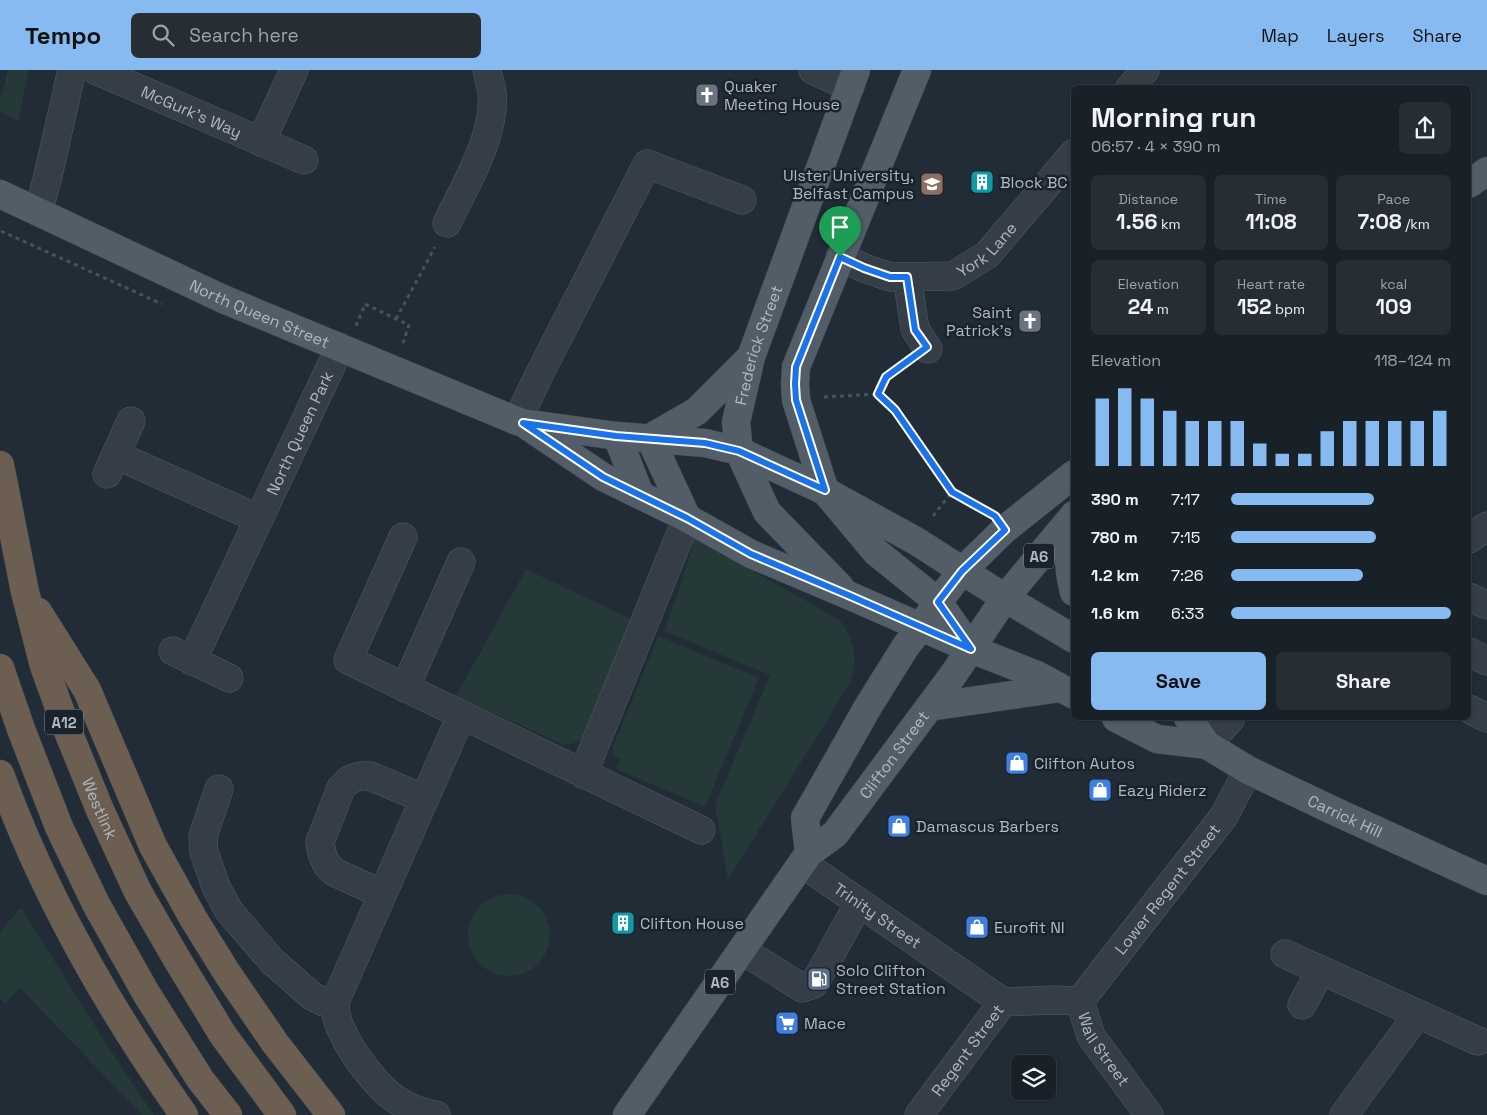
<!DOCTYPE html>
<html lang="en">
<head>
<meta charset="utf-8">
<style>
	body { margin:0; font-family:"Space Grotesk",sans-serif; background:#262e34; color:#f1f3f6; height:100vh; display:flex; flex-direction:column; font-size:19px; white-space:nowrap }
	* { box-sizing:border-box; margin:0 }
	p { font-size:16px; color:#9fa3a8 }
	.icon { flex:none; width:28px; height:28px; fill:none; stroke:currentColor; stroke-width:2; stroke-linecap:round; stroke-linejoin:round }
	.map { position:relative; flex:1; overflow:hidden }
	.panel { position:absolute; left:1071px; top:15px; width:400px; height:635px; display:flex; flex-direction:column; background:#192128; border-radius:8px; box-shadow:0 1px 4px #0004,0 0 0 1px #373e45 }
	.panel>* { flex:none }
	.controls { position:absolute; left:1011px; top:985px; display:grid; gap:10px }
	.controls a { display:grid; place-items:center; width:45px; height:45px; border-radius:8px; background:#192128; box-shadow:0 1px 4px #0004,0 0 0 1px #373e45; font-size:25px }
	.pin { position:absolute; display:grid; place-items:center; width:42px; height:42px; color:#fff; margin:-51px -21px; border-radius:50% 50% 50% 0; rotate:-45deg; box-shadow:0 0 5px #0007 }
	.pin .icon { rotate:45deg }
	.round { display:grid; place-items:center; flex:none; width:52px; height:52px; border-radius:8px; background:#262e34 }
	.summary { display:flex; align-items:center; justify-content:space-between; height:85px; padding:0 20px }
	h1 { font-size:28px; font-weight:600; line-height:38px }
	.metrics { display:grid; grid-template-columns:repeat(3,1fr); gap:8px; height:85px; padding:5px 20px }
	.metrics div { display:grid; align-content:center; border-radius:8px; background:#262e34; text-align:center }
	.metrics b { font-size:21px; font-weight:600 }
	.metrics small { font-size:14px; font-weight:400 }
	.metrics p { font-size:14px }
	.chart { height:140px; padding:10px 20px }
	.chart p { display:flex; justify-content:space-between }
	.chart svg { width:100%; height:90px; margin-top:5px; stroke:#87baf0; stroke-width:6 }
	.cta { display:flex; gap:10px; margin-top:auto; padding:10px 20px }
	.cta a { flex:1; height:58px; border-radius:8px; background:#87baf0; color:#111; font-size:20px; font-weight:600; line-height:58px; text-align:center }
	.cta a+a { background:#262e34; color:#f1f3f6 }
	ul { padding:0 20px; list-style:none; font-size:16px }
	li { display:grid; grid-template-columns:80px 60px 1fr; align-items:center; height:38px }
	li i { height:12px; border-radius:6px; background:#87baf0 }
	header { display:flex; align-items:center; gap:30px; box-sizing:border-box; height:70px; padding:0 25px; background:#87baf0; color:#111 }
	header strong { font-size:24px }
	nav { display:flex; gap:28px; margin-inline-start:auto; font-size:18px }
	.search { width:350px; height:45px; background:#262e34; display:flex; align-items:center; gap:12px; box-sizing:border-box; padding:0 18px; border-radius:8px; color:#9fa3a8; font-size:19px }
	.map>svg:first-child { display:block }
	.green { fill:#243938 }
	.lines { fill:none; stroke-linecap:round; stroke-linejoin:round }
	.minor-casing { stroke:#525c64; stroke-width:29 }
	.major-casing { stroke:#3e4750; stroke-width:29 }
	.highway-casing { stroke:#3f4951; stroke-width:29 }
	.path { stroke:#435556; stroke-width:3; stroke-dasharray:4 4; stroke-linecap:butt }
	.minor { stroke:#353e47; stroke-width:28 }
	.major { stroke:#535d67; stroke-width:28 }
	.highway { stroke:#6c5f52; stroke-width:28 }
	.route-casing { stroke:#fff; stroke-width:10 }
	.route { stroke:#1a73e8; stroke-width:6 }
	.labels { text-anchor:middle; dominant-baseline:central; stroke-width:5; stroke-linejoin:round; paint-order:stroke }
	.shield { fill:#1a232b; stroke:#828c95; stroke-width:1 }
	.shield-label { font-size:15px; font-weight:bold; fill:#afb9c3 }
	.poi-label { font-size:16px; fill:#afb9c3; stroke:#1a232b; text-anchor:start }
	.street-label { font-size:16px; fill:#afb9c3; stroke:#1a232b }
</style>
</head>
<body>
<header>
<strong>Tempo</strong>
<div class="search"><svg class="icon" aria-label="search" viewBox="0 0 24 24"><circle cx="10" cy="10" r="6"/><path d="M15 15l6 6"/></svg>Search here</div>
<nav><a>Map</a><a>Layers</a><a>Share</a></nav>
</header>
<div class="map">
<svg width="1487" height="1045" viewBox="0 0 1487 1045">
	<rect width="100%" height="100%" fill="#212c36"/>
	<path class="green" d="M8 0H29L18 51 0 41V30Z
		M695 468 840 550C855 573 859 588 849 615L728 810 715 735 770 605 664 561 679 519Z
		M526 499 631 549 584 667C577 673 572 675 562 674L456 626Z
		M658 566 759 608 705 737 616 699 620 689 614 686 613 677Z
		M468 865a41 41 0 1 1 82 0a41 41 0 1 1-82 0Z
		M21 837 100 964 154 1045H142L20 918 5 934 0 928V862Z"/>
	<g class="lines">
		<g class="minor-casing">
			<g id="minor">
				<path id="s1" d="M95 0 304 90"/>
				<path d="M813 0 850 17"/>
				<path d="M1130 18 1145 0"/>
				<path d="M261 72 294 0"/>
				<path d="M38 142 47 110 72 0"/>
				<path d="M447 153C465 115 496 66 492 23 491 15 488 7 487 0"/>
				<path id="s2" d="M840 187 864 198 890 207 953 206 987 185 1074 83"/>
				<path d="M907 207 915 259 928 279"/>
				<path d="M517 351 540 303 647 94 742 130"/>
				<path d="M116 385 259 449"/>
				<path d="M107 404 131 351"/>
				<path d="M403 467 348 590 701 760"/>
				<path d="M1469 469 1487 456"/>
				<path d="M1469 527 1487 535"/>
				<path d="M173 581 229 608"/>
				<path d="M1469 582 1487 591"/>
				<path id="s3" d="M192 591 340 277"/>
				<path d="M405 618 461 492"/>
				<path d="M1469 639 1487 648"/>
				<path d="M1207 675 1231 648"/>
				<path d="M583 704 687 448"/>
				<path d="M219 719 203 766 204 782 216 817 229 841 272 891 312 926 324 932H335"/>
				<path id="s4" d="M802 793 1003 932"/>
				<path d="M382 824 334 802 327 795 322 784 320 772 341 718 349 710 360 706H370L425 729"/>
				<path d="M742 880 802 918 814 914 859 833"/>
				<path d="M1285 884 1478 971"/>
				<path id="s5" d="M1080 931 1224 746 1248 700"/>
				<path d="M1302 935 1321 900"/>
				<path d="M436 1045C424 1043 411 1039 400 1032 380 1021 351 983 342 961 337 952 335 942 335 932L461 646"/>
				<path id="s6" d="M919 1045 1003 932 1054 930 1080 931 1091 966 1149 1045"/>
				<path d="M1344 1045 1418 944"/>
			</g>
		</g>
		<g class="major-casing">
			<g id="major">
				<path d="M917 0 796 297 795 314 796 330 825 421 876 482 938 532 971 579"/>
				<path d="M1469 114 1487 101"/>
				<path id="s7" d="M0 124 223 229 517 351 523 353 617 366 705 373 739 381 825 421 916 471 1005 528 1074 569"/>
				<path d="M529 357 603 407 687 448 751 484 848 525 971 579 1037 605 1074 625"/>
				<path d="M617 366 640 425"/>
				<path d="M650 368 697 341 751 287"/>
				<path d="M650 368 687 448"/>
				<path d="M1074 467C1067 487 1069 502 1074 522"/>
				<path id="s8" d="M840 517 767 442 739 381 736 352 751 287 856 0"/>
				<path d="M929 637 1060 618"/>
				<path id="s9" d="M1116 648 1157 669 1207 675 1248 700 1332 740 1487 811"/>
				<path d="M1188 648 1207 675"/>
				<path d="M809 783 805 748 869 635 906 576 921 557 938 532 962 501 1005 459 1074 404"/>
				<path id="s10" d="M627 1045 809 783 835 764 953 605 1005 528 1074 445"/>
			</g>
		</g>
		<g class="highway-casing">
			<g id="highway">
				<path id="s11" d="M0 395 25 522 44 596 65 654 100 740 138 822 178 891 223 965 282 1045"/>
				<path d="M38 542 87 620 153 776 193 848 227 903 275 973 331 1045"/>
				<path d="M0 598 21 659 59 757 96 834 146 923 200 1009 228 1045"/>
				<path d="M0 704C44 826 109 939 184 1045"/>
			</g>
		</g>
		<path class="path" d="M1 161 162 234
			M396 249 435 177
			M356 256 365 234 409 255 403 273
			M879 324 886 307 904 293
			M824 327 879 324 895 340 952 422 984 440
			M933 446 952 422"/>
		<use href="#minor" class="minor"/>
		<use href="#major" class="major"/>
		<use href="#highway" class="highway"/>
	</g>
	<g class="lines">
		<g class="route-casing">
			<path id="route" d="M840 187 864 198 890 207H907L915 260 927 277 886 307 878 324 895 340 952 422 995 446 1005 460 962 501 938 532 971 579 848 525 751 484 687 448 603 407 523 353 616 366 705 373 739 381 825 420 796 330 795 314 796 297Z"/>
		</g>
		<use href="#route" class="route"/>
	</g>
	<defs>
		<g id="church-square" transform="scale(1.25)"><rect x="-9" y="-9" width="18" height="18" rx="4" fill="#6b7280" stroke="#1a232b"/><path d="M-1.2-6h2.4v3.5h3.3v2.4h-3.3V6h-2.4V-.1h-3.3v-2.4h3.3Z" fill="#fff"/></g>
		<g id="building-square" transform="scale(1.25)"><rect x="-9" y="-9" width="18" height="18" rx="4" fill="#0f9aa8" stroke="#1a232b"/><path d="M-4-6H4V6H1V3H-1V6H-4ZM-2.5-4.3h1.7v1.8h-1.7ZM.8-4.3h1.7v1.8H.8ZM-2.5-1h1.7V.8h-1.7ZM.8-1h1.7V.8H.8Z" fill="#fff"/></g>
		<g id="university-square" transform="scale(1.25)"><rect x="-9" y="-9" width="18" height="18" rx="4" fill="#8d6e63" stroke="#1a232b"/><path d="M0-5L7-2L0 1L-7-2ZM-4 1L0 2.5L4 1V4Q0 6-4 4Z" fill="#fff"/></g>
		<g id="shop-square" transform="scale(1.25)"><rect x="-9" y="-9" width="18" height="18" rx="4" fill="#3f7fe0" stroke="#1a232b"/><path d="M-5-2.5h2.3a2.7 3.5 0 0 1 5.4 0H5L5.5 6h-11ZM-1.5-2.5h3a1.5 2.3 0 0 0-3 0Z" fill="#fff"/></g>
		<g id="fuel-square" transform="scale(1.25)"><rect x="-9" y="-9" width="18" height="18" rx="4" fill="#5c6f8a" stroke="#1a232b"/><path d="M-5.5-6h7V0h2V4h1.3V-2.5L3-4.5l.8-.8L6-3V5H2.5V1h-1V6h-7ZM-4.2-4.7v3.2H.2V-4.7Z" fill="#fff"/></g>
		<g id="supermarket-square" transform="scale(1.25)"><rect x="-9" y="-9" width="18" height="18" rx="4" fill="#3f7fe0" stroke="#1a232b"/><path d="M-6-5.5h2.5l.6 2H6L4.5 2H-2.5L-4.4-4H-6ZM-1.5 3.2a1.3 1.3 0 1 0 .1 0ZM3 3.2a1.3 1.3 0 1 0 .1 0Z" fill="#fff"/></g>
	</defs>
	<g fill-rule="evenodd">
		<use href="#church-square" x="707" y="25"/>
		<use href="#building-square" x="982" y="112"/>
		<use href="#university-square" x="932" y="114"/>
		<use href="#church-square" x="1030" y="251"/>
		<use href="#shop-square" x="1017" y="693"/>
		<use href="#shop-square" x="1100" y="720"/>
		<use href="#shop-square" x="899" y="756"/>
		<use href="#building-square" x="623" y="853"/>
		<use href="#shop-square" x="977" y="857"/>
		<use href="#fuel-square" x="819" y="909"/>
		<use href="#supermarket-square" x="787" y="953"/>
	</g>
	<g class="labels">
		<g class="shield">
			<rect x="1024" y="473.5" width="30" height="25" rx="4"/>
			<rect x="45" y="639.5" width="38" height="25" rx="4"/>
			<rect x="705" y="899.5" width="30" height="25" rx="4"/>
		</g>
		<g class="shield-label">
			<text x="1039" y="486">A6</text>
			<text x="64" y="652">A12</text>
			<text x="720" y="912">A6</text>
		</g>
		<g class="poi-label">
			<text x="724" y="16">Quaker<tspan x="724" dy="18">Meeting House</tspan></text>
			<text x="914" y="105" text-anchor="end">Ulster University,<tspan x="914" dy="18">Belfast Campus</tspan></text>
			<text x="1000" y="112">Block BC</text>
			<text x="1012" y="242" text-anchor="end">Saint<tspan x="1012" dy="18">Patrick's</tspan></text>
			<text x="1034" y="693">Clifton Autos</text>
			<text x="1118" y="720">Eazy Riderz</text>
			<text x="916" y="756">Damascus Barbers</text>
			<text x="640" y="853">Clifton House</text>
			<text x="994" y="857">Eurofit NI</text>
			<text x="836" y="900">Solo Clifton<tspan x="836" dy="18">Street Station</tspan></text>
			<text x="804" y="953">Mace</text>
		</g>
		<g class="street-label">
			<text stroke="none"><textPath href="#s1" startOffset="105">McGurk's Way</textPath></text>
			<text stroke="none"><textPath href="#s2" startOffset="160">York Lane</textPath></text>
			<text stroke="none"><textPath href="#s7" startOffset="286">North Queen Street</textPath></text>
			<text stroke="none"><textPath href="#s8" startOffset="281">Frederick Street</textPath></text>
			<text stroke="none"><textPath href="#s3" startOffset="252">North Queen Park</textPath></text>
			<text stroke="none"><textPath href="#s10" startOffset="450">Clifton Street</textPath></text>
			<text stroke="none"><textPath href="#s11" startOffset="359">Westlink</textPath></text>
			<text stroke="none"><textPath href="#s9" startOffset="252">Carrick Hill</textPath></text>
			<text stroke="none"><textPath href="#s5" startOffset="142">Lower Regent Street</textPath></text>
			<text stroke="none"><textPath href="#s4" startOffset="92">Trinity Street</textPath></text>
			<text stroke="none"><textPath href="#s6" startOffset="272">Wall Street</textPath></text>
			<text stroke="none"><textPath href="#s6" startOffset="81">Regent Street</textPath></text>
		</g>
	</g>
</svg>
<div class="controls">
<a><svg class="icon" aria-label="layers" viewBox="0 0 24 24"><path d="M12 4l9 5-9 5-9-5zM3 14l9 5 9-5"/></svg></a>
</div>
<div class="pin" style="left:840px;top:187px;background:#1e9e55"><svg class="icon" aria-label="arrive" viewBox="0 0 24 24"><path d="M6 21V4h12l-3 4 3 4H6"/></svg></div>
<section class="panel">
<div class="summary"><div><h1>Morning run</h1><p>06:57 · 4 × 390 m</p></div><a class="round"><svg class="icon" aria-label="share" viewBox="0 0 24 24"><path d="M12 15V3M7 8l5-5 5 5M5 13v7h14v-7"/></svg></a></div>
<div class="metrics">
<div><p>Distance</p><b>1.56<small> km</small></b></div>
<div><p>Time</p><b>11:08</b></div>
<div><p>Pace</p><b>7:08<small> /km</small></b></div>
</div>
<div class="metrics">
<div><p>Elevation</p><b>24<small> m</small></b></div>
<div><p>Heart rate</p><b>152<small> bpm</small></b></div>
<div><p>kcal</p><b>109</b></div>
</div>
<div class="chart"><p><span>Elevation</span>118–124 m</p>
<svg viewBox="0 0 160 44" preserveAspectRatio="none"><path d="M5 44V11M15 44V6M25 44V11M35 44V17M45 44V22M55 44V22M65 44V22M75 44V33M85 44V38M95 44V38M105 44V27M115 44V22M125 44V22M135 44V22M145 44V22M155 44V17"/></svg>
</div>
<ul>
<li><b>390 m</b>7:17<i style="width:65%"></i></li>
<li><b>780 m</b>7:15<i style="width:66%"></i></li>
<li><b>1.2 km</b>7:26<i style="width:60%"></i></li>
<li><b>1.6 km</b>6:33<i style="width:100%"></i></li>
</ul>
<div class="cta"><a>Save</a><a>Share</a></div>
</section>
</div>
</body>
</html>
